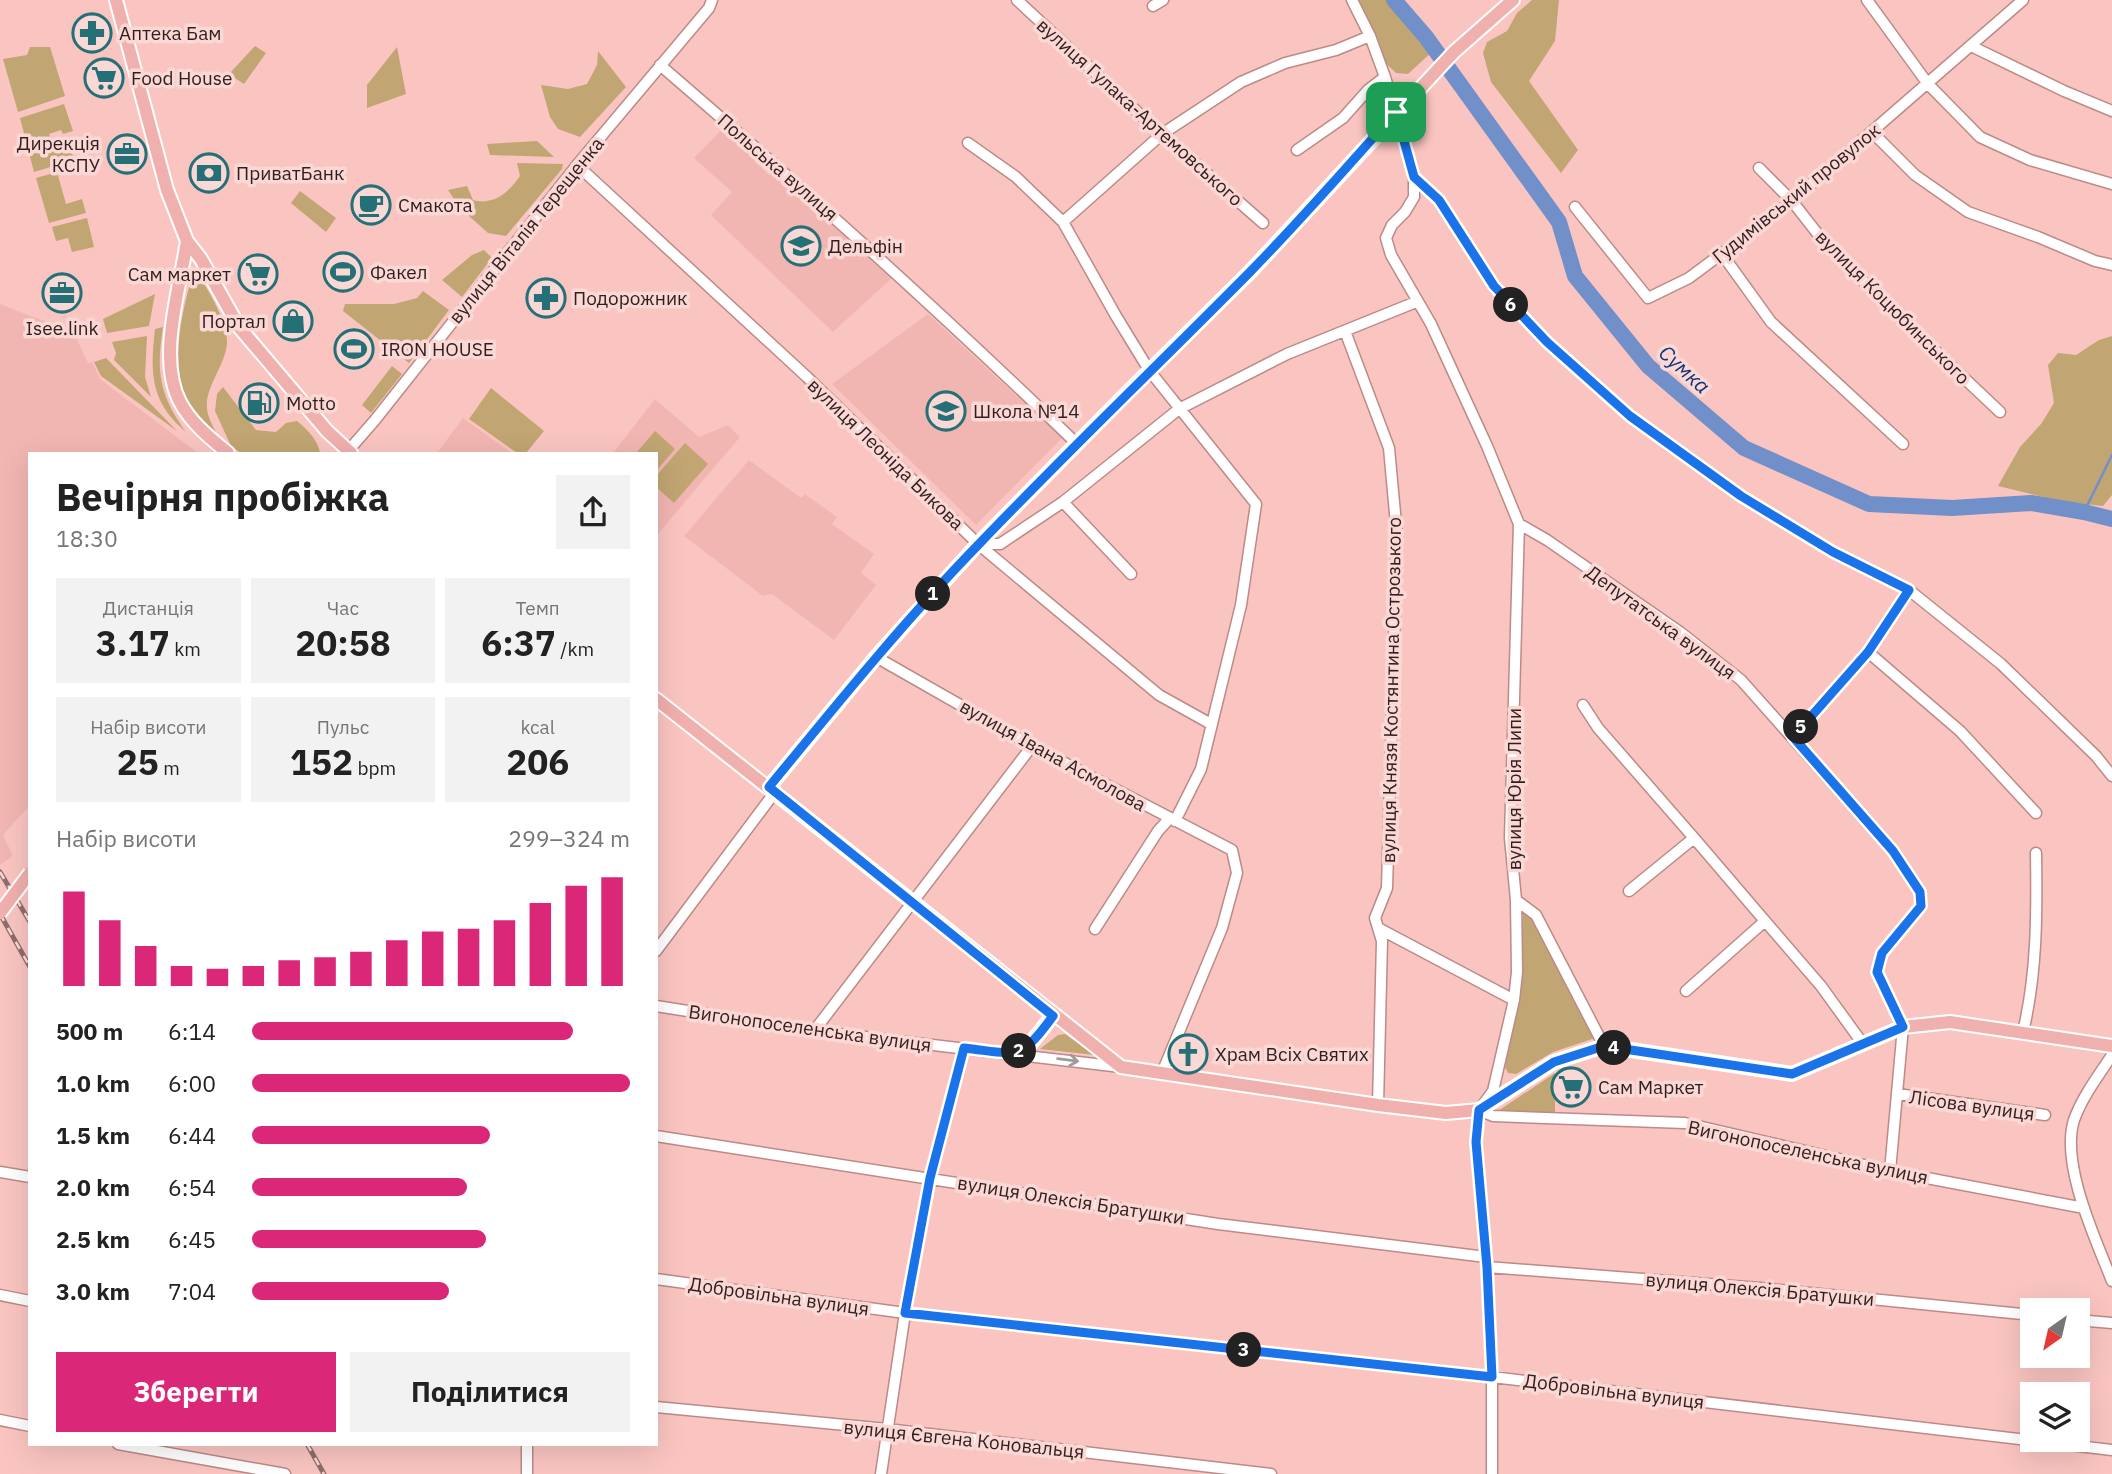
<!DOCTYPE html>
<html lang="uk">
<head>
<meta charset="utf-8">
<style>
	body { margin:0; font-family:"IBM Plex Sans",sans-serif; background:#f2f2f2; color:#222; height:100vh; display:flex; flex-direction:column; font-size:26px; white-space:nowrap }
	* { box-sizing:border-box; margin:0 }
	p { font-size:23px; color:#767676 }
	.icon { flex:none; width:38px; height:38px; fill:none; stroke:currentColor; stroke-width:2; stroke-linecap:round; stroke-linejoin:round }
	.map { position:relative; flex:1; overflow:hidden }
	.sheet { position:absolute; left:28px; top:452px; width:630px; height:994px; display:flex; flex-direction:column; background:#fff; border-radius:0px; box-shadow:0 7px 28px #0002 }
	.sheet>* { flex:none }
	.needle { width:46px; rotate:214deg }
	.controls { position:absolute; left:2020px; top:1298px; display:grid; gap:14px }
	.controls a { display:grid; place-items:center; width:70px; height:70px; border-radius:0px; background:#fff; box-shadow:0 7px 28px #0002; font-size:35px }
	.pin { position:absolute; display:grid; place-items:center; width:60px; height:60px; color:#fff; margin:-30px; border-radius:14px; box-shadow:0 4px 10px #0006 }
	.km { position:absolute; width:35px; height:35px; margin:-18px; border-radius:50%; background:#222; color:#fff; font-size:19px; line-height:35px; text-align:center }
	.round { display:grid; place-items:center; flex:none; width:74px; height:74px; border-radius:0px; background:#f2f2f2 }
	.headline { display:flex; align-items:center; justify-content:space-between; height:119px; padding:0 28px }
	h1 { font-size:38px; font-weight:700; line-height:52px }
	.stats { display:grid; grid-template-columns:repeat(3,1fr); gap:10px; height:119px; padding:7px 28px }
	.stats div { display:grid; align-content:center; border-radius:0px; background:#f2f2f2; text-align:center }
	.stats b { font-size:35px; font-weight:700 }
	.stats small { font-size:19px; font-weight:400 }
	.stats p { font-size:19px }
	.chart { height:196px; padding:14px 28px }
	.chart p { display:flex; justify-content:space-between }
	.chart svg { width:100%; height:126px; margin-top:7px; stroke:#db2777; stroke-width:6 }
	.action { display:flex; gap:14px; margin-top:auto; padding:14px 28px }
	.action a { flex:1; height:80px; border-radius:0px; background:#db2777; color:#fff; font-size:28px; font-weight:700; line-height:80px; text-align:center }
	.action a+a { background:#f2f2f2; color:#222 }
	ul { padding:0 28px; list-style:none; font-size:23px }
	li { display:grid; grid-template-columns:112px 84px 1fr; align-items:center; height:52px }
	li i { height:18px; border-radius:9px; background:#db2777 }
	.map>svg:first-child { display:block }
	.built { fill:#f2b6b2 }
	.green { fill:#c1a673 }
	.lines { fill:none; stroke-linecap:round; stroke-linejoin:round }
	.stream { stroke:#718fc8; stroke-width:2.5 }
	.river { stroke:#718fc8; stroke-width:16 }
	.minor-casing { stroke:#bc8a87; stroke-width:13 }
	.major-casing { stroke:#fff; stroke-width:16 }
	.minor { stroke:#fff; stroke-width:10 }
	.major { stroke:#f0b0ae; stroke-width:12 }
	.rail-casing { stroke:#906d6b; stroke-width:5 }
	.rail { stroke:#f9d8d5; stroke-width:2.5; stroke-dasharray:8; stroke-linecap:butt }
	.major-bridge-casing { stroke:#fff; stroke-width:16; stroke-linecap:butt }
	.major-bridge { stroke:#f0b0ae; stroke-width:12 }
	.oneway { stroke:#a29a99 }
	.route-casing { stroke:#fff; stroke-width:14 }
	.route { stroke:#1a73e8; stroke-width:9 }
	.labels { text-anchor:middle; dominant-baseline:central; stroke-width:7; stroke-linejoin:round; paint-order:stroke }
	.poi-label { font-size:19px; fill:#311e1d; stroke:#f9d8d5; text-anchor:start }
	.street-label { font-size:19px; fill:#311e1d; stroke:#f9d8d5 }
	.water-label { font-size:21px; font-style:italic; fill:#143277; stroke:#f9d8d5 }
</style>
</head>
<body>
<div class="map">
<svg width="2112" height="1474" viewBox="0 0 2112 1474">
	<rect width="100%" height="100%" fill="#fac5c1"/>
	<path class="built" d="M723 128 754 153 755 162 769 175 777 173 893 277 833 332 711 215 732 192 694 158Z
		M0 304 74 333 88 363 92 362 101 380 198 453H30V805L3 835 13 856 0 865Z
		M928 314 1062 438 976 525 832 384Z
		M655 399 699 437 728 425 740 437 656 536V453H613Z
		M463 418 512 453H437Z
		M749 460 801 498 805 494 837 517 832 524 874 554 861 573 876 585 834 640 772 594 763 596 684 536Z"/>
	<path class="green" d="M1356 0H1394L1435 49 1408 74 1396 73 1374 52Z
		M1532 0H1559L1555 41 1529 81 1578 150 1561 173 1491 82 1483 53 1487 42 1507 31 1517 13Z
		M255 46 266 53 244 84 229 74Z
		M30 47H50L65 96 18 112 3 59 27 55Z
		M397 47 406 94 367 108V85Z
		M598 51 626 87 580 137 558 129 550 117 541 85 568 89 587 84 597 65Z
		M64 104 73 131 63 134 61 130 49 134 55 151 70 147 74 160 34 172 20 118Z
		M537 141 554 157 490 155 487 144Z
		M517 163 563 164 562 169 506 236 488 233 459 207 448 190 467 186 473 200C494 206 509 192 520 176Z
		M57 172 66 204 82 199 86 213 49 223 36 178Z
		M300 191 336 218 326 232 291 203Z
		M87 218 94 247 72 252 68 238 56 241 52 227Z
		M484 250 492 258 462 297 442 280 472 255Z
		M194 269C206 285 228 322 227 342 226 367 201 390 208 414 210 422 215 430 219 438 212 432 205 426 199 419 164 377 181 316 194 269Z
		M423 291 449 310 409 363 343 311 345 304H394L417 298Z
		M155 294 149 326 107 333 103 319Z
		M163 327C156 372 159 394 186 432 150 402 150 373 155 329Z
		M147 336 145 377 151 397 114 360 116 353 112 342Z
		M2112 336V495L2103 506 2064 502 1998 486 2020 447 2041 424 2054 403 2048 365 2058 353 2076 355 2099 340Z
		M106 358 177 431 101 376 94 362Z
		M392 366 402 374 371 413 362 405Z
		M223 387 256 430 276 432 286 423 297 421C307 429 318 440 320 453H241L231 446 215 411 217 394Z
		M491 388 544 431 526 453H517L469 419Z
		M655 431 675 449 656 471V453H636Z
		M685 443 708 464 674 503 656 487V476Z
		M1523 913 1532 918 1595 1038 1553 1052 1516 1074 1508 1073 1505 1067 1521 985Z
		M1065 1034 1095 1055 1040 1049 1058 1035Z
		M1555 1073V1113L1498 1111Z"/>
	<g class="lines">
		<path class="stream" d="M2084 512 2112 455"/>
		<path class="river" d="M1394 0 1426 37 1559 222 1575 276 1648 366 1744 448 1869 504 1952 508 2031 503 2084 512 2112 519"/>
		<g class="minor-casing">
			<path id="minor" d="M1017 0 1146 120 1263 223
				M1352 0 1370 36
				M1867 0 1928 84 1980 137 2030 160 2112 184
				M1153 6 1163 0
				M1971 46 2064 91 2112 111
				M660 65C803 188 942 313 1077 444
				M1872 132 1915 175 1968 212 2038 237 2095 261 2112 265
				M968 143 1016 177 1063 222 1116 316 1149 370 1256 504 1241 605 1201 769 1175 821
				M1297 150 1343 118 1368 90 1385 77
				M577 165 807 377 978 544 1159 695 1211 724
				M1759 168 1792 201 1824 242 1890 308 2000 412
				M1414 177V197L1405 212 1392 225 1386 238 1391 255 1431 324 1487 446 1519 524 1510 838 1516 900 1517 972 1514 1000 1493 1091 1479 1110 1476 1142 1487 1267 1492 1377V1474
				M1575 207 1648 298 1689 278 1792 201 2023 0
				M1063 222 1162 134 1241 82 1285 63 1336 50 1370 36 1385 77 1414 177 1439 200 1494 286 1547 342 1630 416 1741 496 1833 552 1909 590 2001 664 2096 756 2112 776
				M1722 254 1771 322 1903 444
				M1345 331 1389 448 1397 535 1387 888 1375 918 1382 941 1378 1105
				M348 451 375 420 577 165 709 8 712 0
				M1063 502 1131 574
				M1519 524 1547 540 1680 632 1741 680 1893 851 1920 892 1921 906 1882 953 1877 972 1903 1027 1890 1171
				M978 544H1000L1063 502 1179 409 1287 354 1416 302
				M1868 652 1960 731 2036 813
				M876 657 1032 746 1232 850 1237 873 1222 928 1162 1073
				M1583 705 1598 728 1694 838 1629 891
				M1793 737 1868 652 1909 590
				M1516 900 1536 915 1604 1046
				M1765 921 1821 986 1863 1044
				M1378 928 1514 1000
				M1095 929 1158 831 1169 819
				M656 951 775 792
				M1686 991 1765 921 1694 838
				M656 1006 814 1031 1121 1067
				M814 1031 1032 746
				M2023 1032C2037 973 2037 914 2036 853
				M2112 1055C2099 1075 2082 1097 2074 1120 2060 1164 2096 1240 2112 1281
				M1898 1094 2045 1115
				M1479 1110 1493 1116 1685 1123 1890 1171 2084 1208
				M656 1136 1218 1224 1486 1257
				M0 1172 30 1177
				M1487 1267 1760 1288 2032 1315
				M656 1279 905 1313 1492 1377 2112 1450
				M0 1295 30 1301
				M2077 1320 2112 1323
				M656 1407 887 1429 1271 1474
				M0 1420 30 1426
				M118 1444 285 1474
				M527 1474V1444
				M881 1474 905 1313 930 1178 964 1048"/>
		</g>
		<g class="major-casing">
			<path id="major" d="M116 0 167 190 187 241 201 259 239 327 327 431 351 453
				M187 241C180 288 157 359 180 402 191 423 210 438 228 453
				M656 699 1121 1067 1378 1105 1446 1113 1479 1110 1554 1062 1604 1046 1792 1074 1903 1027 1950 1022 2112 1046
				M769 787 876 657 978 544 1129 391 1250 272 1454 52 1513 0
				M1015 1053 1028 1047 1053 1015"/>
		</g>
		<use href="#minor" class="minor"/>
		<use href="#major" class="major"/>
		<g class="rail-casing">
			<path id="rail" d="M0 872 30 922
				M0 914 30 967
				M307 1444 324 1474"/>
		</g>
		<use href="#rail" class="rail"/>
		<g class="major-bridge-casing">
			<path id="major-bridge" d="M0 913 30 873"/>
		</g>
		<use href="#major-bridge" class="major-bridge"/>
	</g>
	<defs><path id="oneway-shaft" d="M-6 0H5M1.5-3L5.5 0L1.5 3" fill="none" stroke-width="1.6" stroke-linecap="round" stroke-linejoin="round" transform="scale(1.75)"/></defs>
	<use class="oneway" href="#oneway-shaft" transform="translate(1068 1060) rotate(8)"/>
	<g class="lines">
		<g class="route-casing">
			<path id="route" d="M1396 112 1414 177 1439 200 1494 286 1547 342 1630 416 1741 496 1833 552 1909 590 1868 652 1793 737 1893 851 1920 892 1921 906 1882 953 1877 972 1903 1027 1792 1074 1604 1046 1554 1062 1479 1110 1476 1142 1487 1267 1492 1377 905 1313 930 1178 964 1048C1018 1054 1019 1062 1053 1016L769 787C837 704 905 620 980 543 1068 451 1160 363 1249 273 1300 221 1348 166 1396 112Z"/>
		</g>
		<use href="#route" class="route"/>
	</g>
	<defs>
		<g id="pharmacy-ring" transform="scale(2.0125)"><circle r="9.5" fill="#f9d8d5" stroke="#257076" stroke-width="1.5"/><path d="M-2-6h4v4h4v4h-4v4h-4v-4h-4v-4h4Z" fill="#257076"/></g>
		<g id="supermarket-ring" transform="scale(2.0125)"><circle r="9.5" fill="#f9d8d5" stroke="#257076" stroke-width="1.5"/><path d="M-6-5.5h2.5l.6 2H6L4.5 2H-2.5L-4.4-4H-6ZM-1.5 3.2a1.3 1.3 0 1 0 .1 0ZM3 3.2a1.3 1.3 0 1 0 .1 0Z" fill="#257076"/></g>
		<g id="office-ring" transform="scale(2.0125)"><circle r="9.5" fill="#f9d8d5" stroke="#257076" stroke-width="1.5"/><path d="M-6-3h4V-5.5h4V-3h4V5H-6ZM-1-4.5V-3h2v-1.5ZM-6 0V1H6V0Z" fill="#257076"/></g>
		<g id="bank-ring" transform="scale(2.0125)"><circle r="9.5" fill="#f9d8d5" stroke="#257076" stroke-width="1.5"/><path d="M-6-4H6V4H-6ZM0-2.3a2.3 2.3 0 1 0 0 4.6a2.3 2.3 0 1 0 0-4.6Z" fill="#257076"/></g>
		<g id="cafe-ring" transform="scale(2.0125)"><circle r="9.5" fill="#f9d8d5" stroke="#257076" stroke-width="1.5"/><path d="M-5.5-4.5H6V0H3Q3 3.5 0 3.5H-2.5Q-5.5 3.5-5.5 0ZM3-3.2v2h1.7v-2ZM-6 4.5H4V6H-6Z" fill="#257076"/></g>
		<g id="school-ring" transform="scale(2.0125)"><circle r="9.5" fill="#f9d8d5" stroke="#257076" stroke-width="1.5"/><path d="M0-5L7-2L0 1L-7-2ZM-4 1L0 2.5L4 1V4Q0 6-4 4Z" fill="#257076"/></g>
		<g id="stadium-ring" transform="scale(2.0125)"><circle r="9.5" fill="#f9d8d5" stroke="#257076" stroke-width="1.5"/><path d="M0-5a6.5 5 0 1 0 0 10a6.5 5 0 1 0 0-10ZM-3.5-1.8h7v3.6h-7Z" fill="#257076"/></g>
		<g id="shop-ring" transform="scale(2.0125)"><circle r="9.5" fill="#f9d8d5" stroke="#257076" stroke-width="1.5"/><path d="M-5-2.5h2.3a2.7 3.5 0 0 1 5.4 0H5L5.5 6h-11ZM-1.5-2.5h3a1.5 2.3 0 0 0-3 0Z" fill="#257076"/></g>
		<g id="fuel-ring" transform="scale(2.0125)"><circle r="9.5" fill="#f9d8d5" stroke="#257076" stroke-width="1.5"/><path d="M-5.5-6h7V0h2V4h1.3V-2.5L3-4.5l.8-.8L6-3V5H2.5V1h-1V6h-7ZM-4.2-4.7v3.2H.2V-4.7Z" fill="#257076"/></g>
		<g id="church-ring" transform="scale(2.0125)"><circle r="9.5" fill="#f9d8d5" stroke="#257076" stroke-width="1.5"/><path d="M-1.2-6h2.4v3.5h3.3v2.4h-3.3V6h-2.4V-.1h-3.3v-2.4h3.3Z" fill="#257076"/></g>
	</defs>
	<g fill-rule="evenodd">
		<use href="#pharmacy-ring" x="92" y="33"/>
		<use href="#supermarket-ring" x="104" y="78"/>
		<use href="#office-ring" x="127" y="154"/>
		<use href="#bank-ring" x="209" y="173"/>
		<use href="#cafe-ring" x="371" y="205"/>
		<use href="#school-ring" x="801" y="246"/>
		<use href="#stadium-ring" x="343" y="272"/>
		<use href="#supermarket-ring" x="258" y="274"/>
		<use href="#office-ring" x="62" y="293"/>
		<use href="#pharmacy-ring" x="546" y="298"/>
		<use href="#shop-ring" x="293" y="321"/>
		<use href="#stadium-ring" x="354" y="349"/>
		<use href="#fuel-ring" x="259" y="403"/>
		<use href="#school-ring" x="946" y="411"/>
		<use href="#church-ring" x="1188" y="1054"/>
		<use href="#supermarket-ring" x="1571" y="1087"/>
	</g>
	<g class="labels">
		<g class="poi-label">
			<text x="119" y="33">Аптека Бам</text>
			<text x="131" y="78">Food House</text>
			<text x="100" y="143" text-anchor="end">Дирекція<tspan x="100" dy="22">КСПУ</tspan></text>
			<text x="236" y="173">ПриватБанк</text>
			<text x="398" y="205">Смакота</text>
			<text x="828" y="246">Дельфін</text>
			<text x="370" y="272">Факел</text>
			<text x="231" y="274" text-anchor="end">Сам маркет</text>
			<text x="573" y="298">Подорожник</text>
			<text x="266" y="321" text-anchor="end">Портал</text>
			<text x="62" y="328" text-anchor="middle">Isee.link</text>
			<text x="381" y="349">IRON HOUSE</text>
			<text x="286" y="403">Motto</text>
			<text x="973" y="411">Школа №14</text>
			<text x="1215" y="1054">Храм Всіх Святих</text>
			<text x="1598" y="1087">Сам Маркет</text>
		</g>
		<g class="street-label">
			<text transform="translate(1140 112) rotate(42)">вулиця Гулака-Артемовського</text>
			<text transform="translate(778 167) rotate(41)">Польська вулиця</text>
			<text transform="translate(1796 193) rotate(-39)">Гудимівський провулок</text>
			<text transform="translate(526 230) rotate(-51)">вулиця Віталія Терещенка</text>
			<text transform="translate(1893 307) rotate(45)">вулиця Коцюбинського</text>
			<text transform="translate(886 454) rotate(44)">вулиця Леоніда Бикова</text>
			<text transform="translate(1661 622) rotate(36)">Депутатська вулиця</text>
			<text transform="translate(1391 690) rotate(-89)">вулиця Князя Костянтина Острозького</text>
			<text transform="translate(1053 755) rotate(29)">вулиця Івана Асмолова</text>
			<text transform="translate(1514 789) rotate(-90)">вулиця Юрія Липи</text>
			<text transform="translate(810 1028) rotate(8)">Вигонопоселенська вулиця</text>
			<text transform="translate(1972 1105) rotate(8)">Лісова вулиця</text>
			<text transform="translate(1808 1152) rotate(12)">Вигонопоселенська вулиця</text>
			<text transform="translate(1071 1200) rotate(9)">вулиця Олексія Братушки</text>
			<text transform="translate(1760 1289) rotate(5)">вулиця Олексія Братушки</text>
			<text transform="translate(779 1296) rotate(8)">Добровільна вулиця</text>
			<text transform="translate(1614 1391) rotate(7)">Добровільна вулиця</text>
			<text transform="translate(964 1439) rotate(6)">вулиця Євгена Коновальця</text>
		</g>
		<g class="water-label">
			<text transform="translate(1685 369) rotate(42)">Сумка</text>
		</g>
	</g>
</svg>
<div class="controls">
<a><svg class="needle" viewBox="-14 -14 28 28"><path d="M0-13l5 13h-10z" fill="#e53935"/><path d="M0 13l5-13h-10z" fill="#767676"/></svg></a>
<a><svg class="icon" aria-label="layers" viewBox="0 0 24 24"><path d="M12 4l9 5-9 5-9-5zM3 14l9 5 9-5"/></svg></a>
</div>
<div class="pin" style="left:1396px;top:112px;background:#1e9e55"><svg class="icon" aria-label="arrive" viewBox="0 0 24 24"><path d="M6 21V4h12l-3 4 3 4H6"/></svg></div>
<b class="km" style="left:933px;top:594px">1</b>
<b class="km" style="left:1019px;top:1051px">2</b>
<b class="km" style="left:1244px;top:1350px">3</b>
<b class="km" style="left:1614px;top:1048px">4</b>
<b class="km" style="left:1801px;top:727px">5</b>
<b class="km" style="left:1511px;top:305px">6</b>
<section class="sheet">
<div class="headline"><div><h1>Вечірня пробіжка</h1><p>18:30</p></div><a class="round"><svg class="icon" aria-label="share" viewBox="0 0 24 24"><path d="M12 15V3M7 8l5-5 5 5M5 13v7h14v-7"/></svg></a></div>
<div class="stats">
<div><p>Дистанція</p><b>3.17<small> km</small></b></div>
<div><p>Час</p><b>20:58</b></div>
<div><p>Темп</p><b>6:37<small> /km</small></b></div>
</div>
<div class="stats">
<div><p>Набір висоти</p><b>25<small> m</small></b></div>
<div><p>Пульс</p><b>152<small> bpm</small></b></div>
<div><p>kcal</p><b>206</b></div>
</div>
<div class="chart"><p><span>Набір висоти</span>299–324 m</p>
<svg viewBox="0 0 160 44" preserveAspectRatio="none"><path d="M5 44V11M15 44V21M25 44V30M35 44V37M45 44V38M55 44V37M65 44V35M75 44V34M85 44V32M95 44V28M105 44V25M115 44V24M125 44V21M135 44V15M145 44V9M155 44V6"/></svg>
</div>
<ul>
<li><b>500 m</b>6:14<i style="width:85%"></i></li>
<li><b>1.0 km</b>6:00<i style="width:100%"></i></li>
<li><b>1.5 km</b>6:44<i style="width:63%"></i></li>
<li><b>2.0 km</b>6:54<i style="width:57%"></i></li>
<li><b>2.5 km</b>6:45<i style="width:62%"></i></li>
<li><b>3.0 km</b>7:04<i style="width:52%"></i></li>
</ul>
<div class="action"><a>Зберегти</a><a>Поділитися</a></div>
</section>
</div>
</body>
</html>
